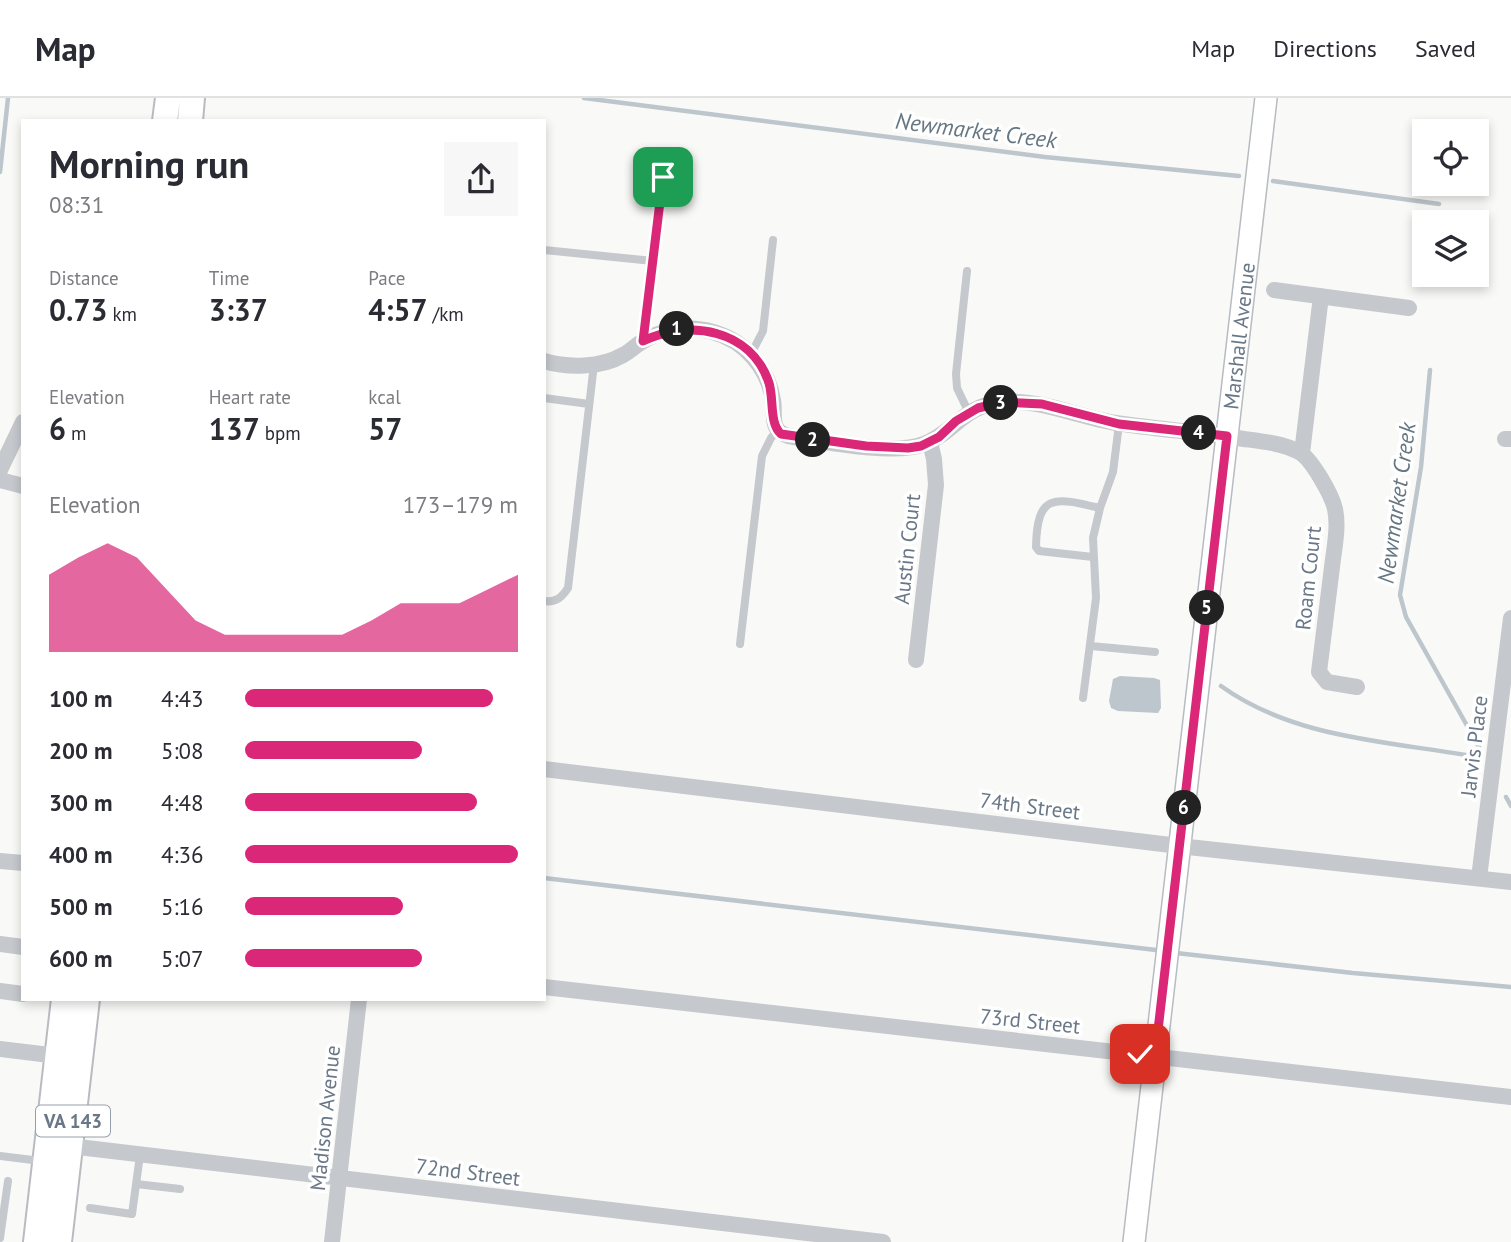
<!DOCTYPE html>
<html lang="en">
<head>
<meta charset="utf-8">
<style>
	body { margin:0; font-family:"PT Sans",sans-serif; background:#f7f7f7; color:#2b2b33; height:100vh; display:flex; flex-direction:column; font-size:26px; white-space:nowrap }
	* { box-sizing:border-box; margin:0 }
	p { font-size:23px; color:#7c7c81 }
	.icon { flex:none; width:38px; height:38px; fill:none; stroke:currentColor; stroke-width:2; stroke-linecap:round; stroke-linejoin:round }
	.map { position:relative; flex:1; overflow:hidden }
	.details { position:absolute; left:21px; top:21px; width:525px; height:882px; display:flex; flex-direction:column; background:#fff; border-radius:0px; box-shadow:0 4px 10px #0003 }
	.details>* { flex:none }
	.buttons { position:absolute; left:1412px; top:21px; display:grid; gap:14px }
	.buttons a { display:grid; place-items:center; width:77px; height:77px; border-radius:0px; background:#fff; box-shadow:0 4px 10px #0003; font-size:35px }
	.pin { position:absolute; display:grid; place-items:center; width:60px; height:60px; color:#fff; margin:-30px; border-radius:14px; box-shadow:0 4px 10px #0006 }
	.km { position:absolute; width:35px; height:35px; margin:-18px; border-radius:50%; background:#222; color:#fff; font-size:19px; line-height:35px; text-align:center }
	.round { display:grid; place-items:center; flex:none; width:74px; height:74px; border-radius:0px; background:#f7f7f7 }
	.headline { display:flex; align-items:center; justify-content:space-between; height:119px; padding:0 28px }
	h1 { font-size:38px; font-weight:600; line-height:52px }
	.metrics { display:grid; grid-template-columns:repeat(3,1fr); gap:10px; height:119px; padding:7px 28px }
	.metrics div { display:grid; align-content:center }
	.metrics b { font-size:30px; font-weight:600 }
	.metrics small { font-size:19px; font-weight:400 }
	.metrics p { font-size:19px }
	.chart { height:196px; padding:14px 28px }
	.chart p { display:flex; justify-content:space-between }
	.chart svg { width:100%; height:126px; margin-top:7px; fill:#db2777; opacity:.7 }
	ul { padding:0 28px; list-style:none; font-size:23px }
	li { display:grid; grid-template-columns:112px 84px 1fr; align-items:center; height:52px }
	li i { height:18px; border-radius:9px; background:#db2777 }
	header { display:flex; align-items:center; gap:42px; box-sizing:border-box; height:98px; padding:0 35px; background:#fff; border-bottom:2px solid #e1e1e2 }
	header strong { font-size:33px }
	nav { display:flex; gap:38px; margin-inline-start:auto; font-size:24px }
	.map>svg:first-child { display:block }
	.water { fill:#bdc6cc }
	.lines { fill:none; stroke-linecap:round; stroke-linejoin:round }
	.stream { stroke:#bdc6cc; stroke-width:4.5 }
	.secondary-casing { stroke:#b7bcc1; stroke-width:24 }
	.primary-casing { stroke:#b8bcc0; stroke-width:28 }
	.lane { stroke:#c5c8cc; stroke-width:8 }
	.street { stroke:#c5c8cc; stroke-width:16 }
	.secondary { stroke:#fff; stroke-width:21 }
	.primary { stroke:#fff; stroke-width:24 }
	.route-casing { stroke:#fff; stroke-width:14 }
	.route { stroke:#db2777; stroke-width:9 }
	.labels { text-anchor:middle; dominant-baseline:central; stroke-width:7; stroke-linejoin:round; paint-order:stroke }
	.shield { fill:#fff; stroke:#96a0ab; stroke-width:2 }
	.shield-label { font-size:19px; font-weight:bold; fill:#697787 }
	.street-label { font-size:21px; fill:#697787; stroke:#fff }
	.water-label { font-size:23px; font-style:italic; fill:#657782; stroke:#fff }
</style>
</head>
<body>
<header>
<strong>Map</strong>
<nav><a>Map</a><a>Directions</a><a>Saved</a></nav>
</header>
<div class="map">
<svg width="1511" height="1144" viewBox="0 0 1511 1144">
	<rect width="100%" height="100%" fill="#f9f9f7"/>
	<path class="water" d="M1120 578 1154 580 1160 582 1161 610 1158 615 1118 613 1111 610 1109 603 1113 581Z"/>
	<g class="lines">
		<path class="stream" d="M584 0 1045 59 1239 78
			M0 74 8 0
			M1273 83 1439 106
			M1221 588C1292 639 1382 643 1466 657L1472 656 1479 649 1406 519 1400 497 1421 369 1430 272
			M1506 699 1511 708
			M544 780 1156 852
			M1176 855 1353 875 1511 889"/>
		<g class="secondary-casing">
			<g id="secondary">
				<path id="s1" d="M1134 1144 1266 0"/>
			</g>
		</g>
		<g class="primary-casing">
			<path id="primary" d="M165 23 168 0
				M190 23 192 0
				M36 1144 64 901
				M59 1144 87 901"/>
		</g>
		<path class="lane" d="M544 152 653 163
			M967 173 956 276 957 290 969 315
			M643 243 663 79
			M751 256 763 233 773 142
			M544 300 589 306
			M1093 459 1039 453 1036 449C1037 395 1054 399 1100 410
			M544 503C556 505 562 499 568 490L594 266
			M740 546 762 358 771 340 778 332
			M1091 548 1155 554
			M1083 600 1096 500 1093 440 1100 410 1113 374 1119 326
			M0 1058 41 1063
			M136 1086 180 1091
			M90 1110 132 1116 140 1057
			M0 1140 8 1083"/>
		<path class="street" d="M1274 192 1409 210
			M544 263C568 270 601 270 623 257 629 254 634 249 640 245 661 231 689 227 713 234 745 243 768 270 773 302 775 311 772 321 776 329 778 334 782 336 788 338 822 343 893 358 924 346 954 335 964 307 1002 304 1042 301 1077 319 1116 325 1156 331 1197 334 1237 340 1257 343 1280 344 1299 354 1311 360 1332 397 1335 411 1339 429 1334 451 1332 469 1328 504 1323 539 1319 574L1327 584 1357 589
			M1505 341H1511
			M1302 355 1321 198
			M0 372 23 324
			M0 382 23 388
			M916 562 936 387 934 361 930 344
			M544 671 1179 748 1511 784
			M0 763 23 765
			M1479 780 1511 520
			M0 846 23 849
			M544 889 1511 999
			M0 893 23 896
			M0 951 58 958
			M61 1047 883 1144
			M332 1144 359 901"/>
		<use href="#secondary" class="secondary"/>
		<use href="#primary" class="primary"/>
	</g>
	<g class="lines">
		<g class="route-casing">
			<path id="route" d="M663 79 643 243C689 221 751 231 769 285 774 301 769 325 781 336L866 348 908 350 921 348 939 339 956 323 978 310 1003 304 1042 306 1119 326 1227 338 1155 958 1140 956"/>
		</g>
		<use href="#route" class="route"/>
	</g>
	<g class="labels">
		<rect class="shield" x="36" y="1007.5" width="74" height="31" rx="5"/>
		<g class="shield-label">
			<text x="73" y="1023">VA 143</text>
		</g>
		<g class="street-label">
			<text stroke="none"><textPath href="#s1" startOffset="912">Marshall Avenue</textPath></text>
			<text transform="translate(907 451) rotate(-84)">Austin Court</text>
			<text transform="translate(1308 480) rotate(-84)">Roam Court</text>
			<text transform="translate(1474 648) rotate(-83)">Jarvis Place</text>
			<text transform="translate(1030 708) rotate(7)">74th Street</text>
			<text transform="translate(1030 923) rotate(6)">73rd Street</text>
			<text transform="translate(325 1020) rotate(-84)">Madison Avenue</text>
			<text transform="translate(468 1074) rotate(7)">72nd Street</text>
		</g>
		<g class="water-label">
			<text transform="translate(976 32) rotate(7)">Newmarket Creek</text>
			<text transform="translate(1396 405) rotate(-82)">Newmarket Creek</text>
		</g>
	</g>
</svg>
<div class="buttons">
<a><svg class="icon" aria-label="locate" viewBox="0 0 24 24"><circle cx="12" cy="12" r="6"/><path d="M12 2v4M12 18v4M2 12h4M18 12h4"/></svg></a>
<a><svg class="icon" aria-label="layers" viewBox="0 0 24 24"><path d="M12 4l9 5-9 5-9-5zM3 14l9 5 9-5"/></svg></a>
</div>
<div class="pin" style="left:663px;top:79px;background:#1e9e55"><svg class="icon" aria-label="arrive" viewBox="0 0 24 24"><path d="M6 21V4h12l-3 4 3 4H6"/></svg></div>
<div class="pin" style="left:1140px;top:956px;background:#d93025"><svg class="icon" aria-label="check" viewBox="0 0 24 24"><path d="M5 12l5 5 9-10"/></svg></div>
<b class="km" style="left:677px;top:231px">1</b>
<b class="km" style="left:813px;top:342px">2</b>
<b class="km" style="left:1001px;top:305px">3</b>
<b class="km" style="left:1199px;top:335px">4</b>
<b class="km" style="left:1207px;top:510px">5</b>
<b class="km" style="left:1184px;top:710px">6</b>
<section class="details">
<div class="headline"><div><h1>Morning run</h1><p>08:31</p></div><a class="round"><svg class="icon" aria-label="share" viewBox="0 0 24 24"><path d="M12 15V3M7 8l5-5 5 5M5 13v7h14v-7"/></svg></a></div>
<div class="metrics">
<div><p>Distance</p><b>0.73<small> km</small></b></div>
<div><p>Time</p><b>3:37</b></div>
<div><p>Pace</p><b>4:57<small> /km</small></b></div>
</div>
<div class="metrics">
<div><p>Elevation</p><b>6<small> m</small></b></div>
<div><p>Heart rate</p><b>137<small> bpm</small></b></div>
<div><p>kcal</p><b>57</b></div>
</div>
<div class="chart"><p><span>Elevation</span>173–179 m</p>
<svg viewBox="0 0 160 44" preserveAspectRatio="none"><path d="M0 44V17L10 11L20 6L30 11L40 22L50 33L60 38L70 38L80 38L90 38L100 38L110 33L120 27L130 27L140 27L150 22L160 17V44z"/></svg>
</div>
<ul>
<li><b>100 m</b>4:43<i style="width:91%"></i></li>
<li><b>200 m</b>5:08<i style="width:65%"></i></li>
<li><b>300 m</b>4:48<i style="width:85%"></i></li>
<li><b>400 m</b>4:36<i style="width:100%"></i></li>
<li><b>500 m</b>5:16<i style="width:58%"></i></li>
<li><b>600 m</b>5:07<i style="width:65%"></i></li>
</ul>
</section>
</div>
</body>
</html>
